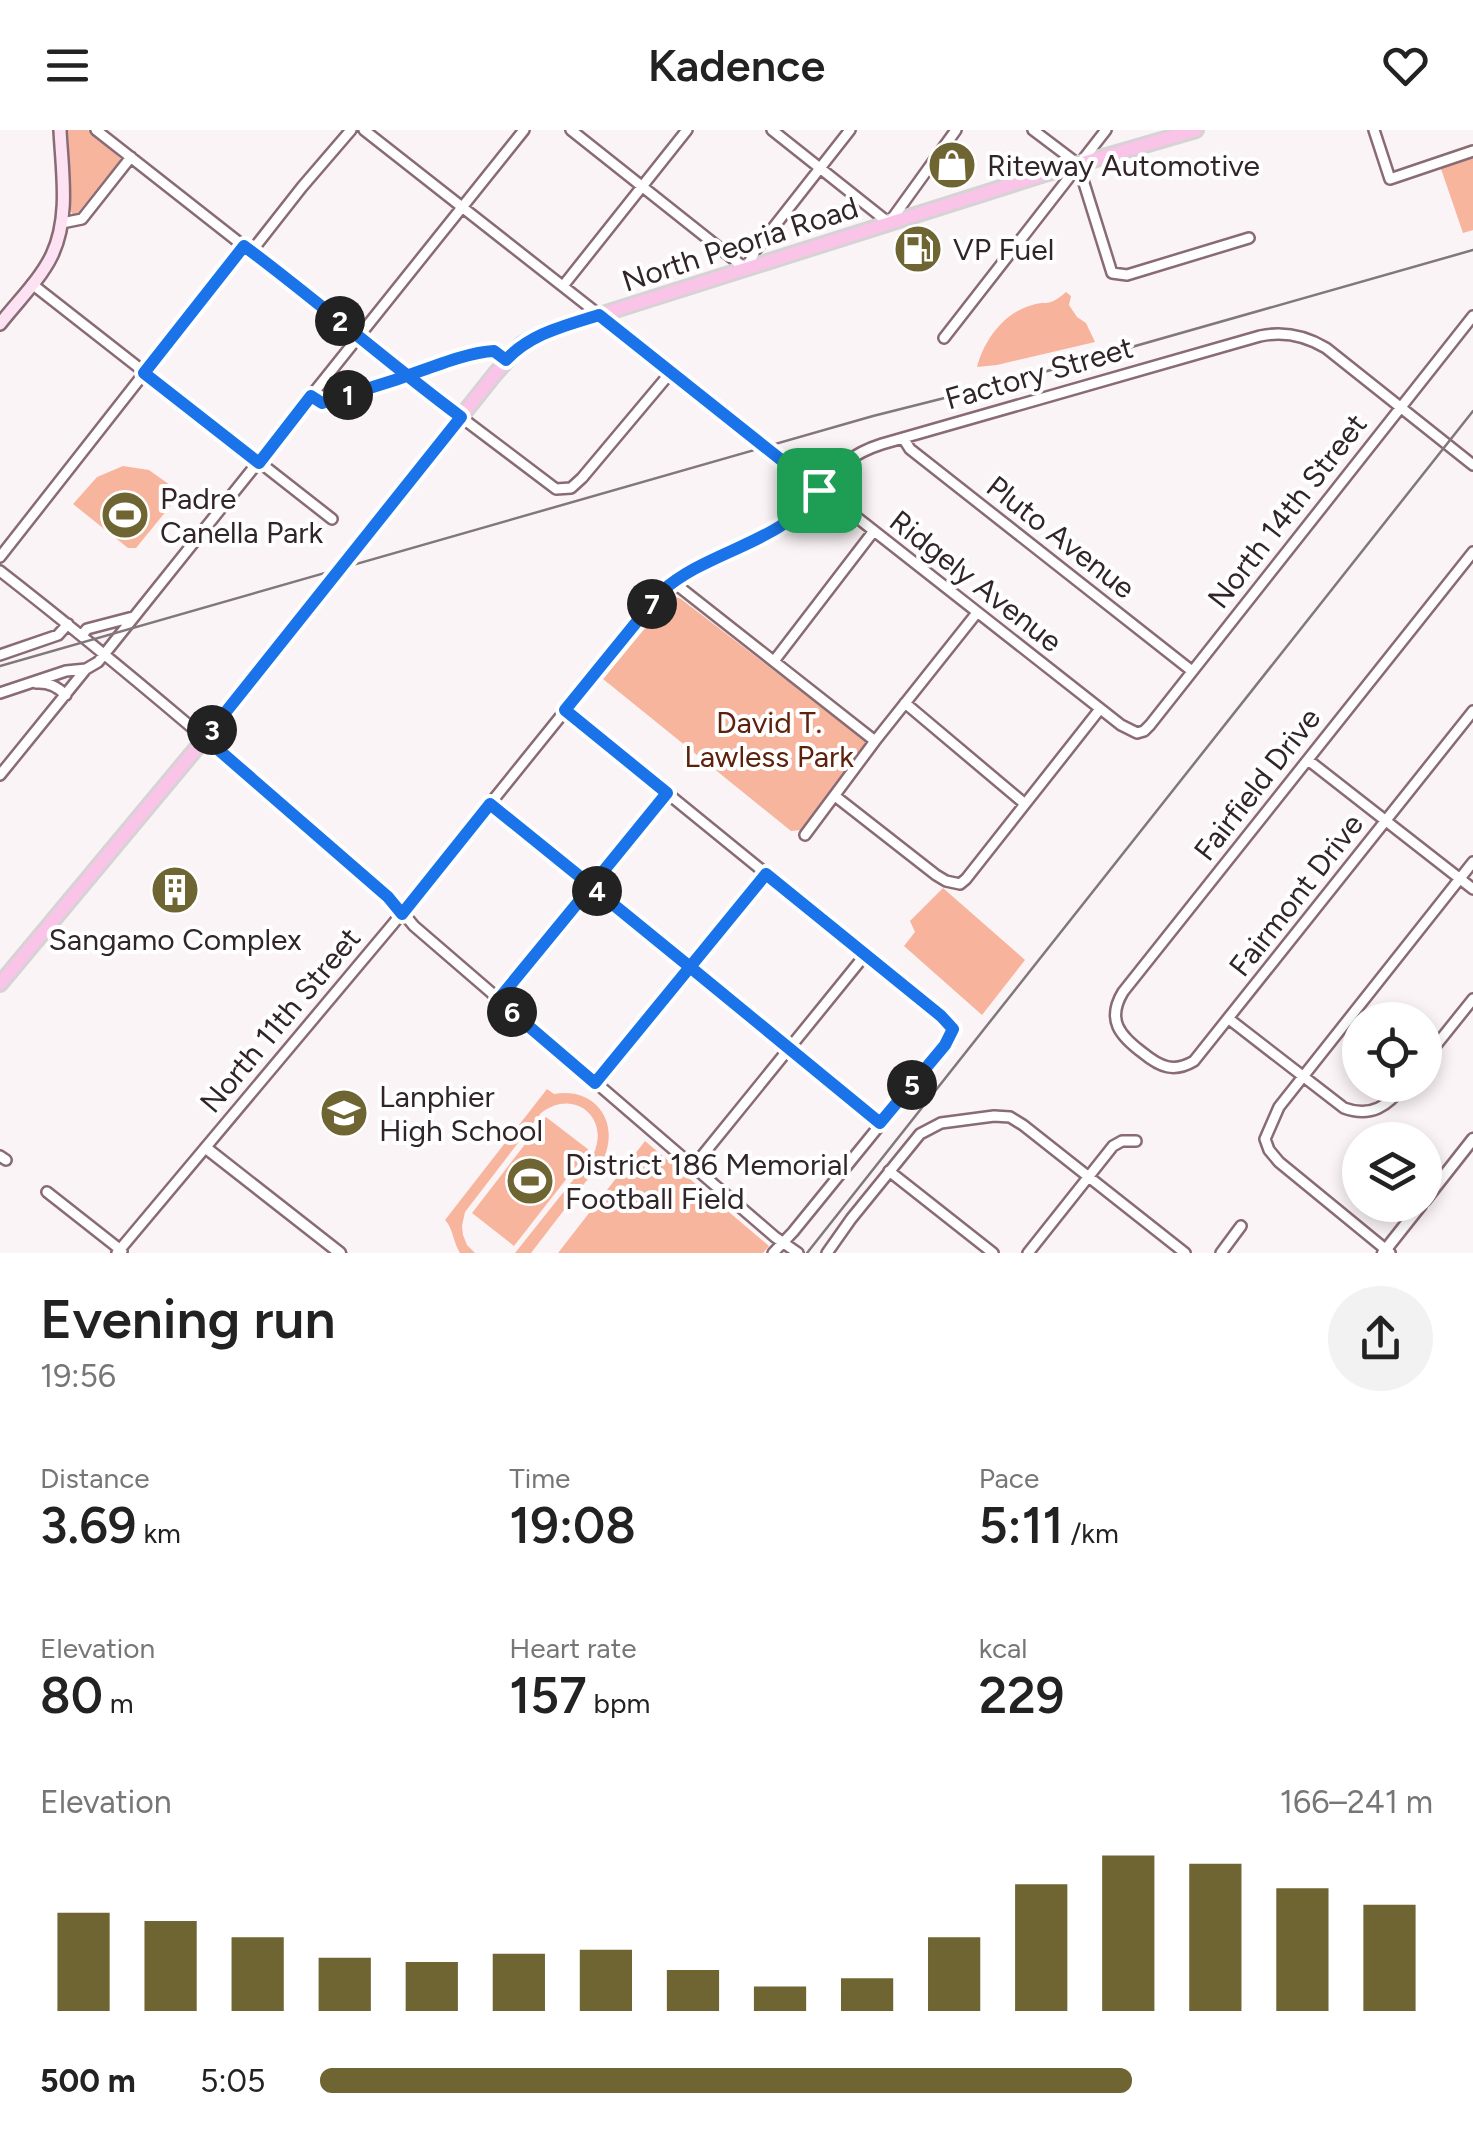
<!DOCTYPE html>
<html lang="en">
<head>
<meta charset="utf-8">
<style>
	body { margin:0; font-family:Figtree,sans-serif; background:#f2f2f2; color:#222; height:100vh; display:flex; flex-direction:column; font-size:38px; white-space:nowrap }
	* { box-sizing:border-box; margin:0 }
	p { font-size:32px; color:#767676 }
	.icon { flex:none; width:55px; height:55px; fill:none; stroke:currentColor; stroke-width:2; stroke-linecap:round; stroke-linejoin:round }
	.map { position:relative; height:1123px; overflow:hidden }
	.panel { display:flex; flex-direction:column; background:#fff; flex:1 }
	.panel>* { flex:none }
	.fabs { position:absolute; left:1342px; top:872px; display:grid; gap:20px }
	.fabs a { display:grid; place-items:center; width:100px; height:100px; border-radius:50%; background:#fff; box-shadow:0 5px 15px #0003; font-size:50px }
	.pin { position:absolute; display:grid; place-items:center; width:85px; height:85px; color:#fff; margin:-42px; border-radius:20px; box-shadow:0 5px 15px #0006 }
	.km { position:absolute; width:50px; height:50px; margin:-25px; border-radius:50%; background:#222; color:#fff; font-size:28px; line-height:50px; text-align:center }
	.round { display:grid; place-items:center; flex:none; width:105px; height:105px; border-radius:52px; background:#f2f2f2 }
	.headline { display:flex; align-items:center; justify-content:space-between; height:170px; padding:0 40px }
	h1 { font-size:55px; font-weight:600; line-height:75px }
	.metrics { display:grid; grid-template-columns:repeat(3,1fr); gap:15px; height:170px; padding:10px 40px }
	.metrics div { display:grid; align-content:center }
	.metrics b { font-size:50px; font-weight:600 }
	.metrics small { font-size:28px; font-weight:400 }
	.metrics p { font-size:28px }
	.chart { height:280px; padding:20px 40px }
	.chart p { display:flex; justify-content:space-between }
	.chart svg { width:100%; height:180px; margin-top:10px; stroke:#6f6532; stroke-width:6 }
	ul { padding:0 40px; list-style:none; font-size:32px }
	li { display:grid; grid-template-columns:160px 120px 1fr; align-items:center; height:75px }
	li i { height:25px; border-radius:12px; background:#6f6532 }
	header { display:flex; justify-content:space-between; align-items:center; height:130px; padding:0 40px; background:#fff; font-size:45px; font-weight:600 }
	.map>svg:first-child { display:block }
	.green { fill:#f8b59e }
	.forest { fill:#f8b39c }
	.lines { fill:none; stroke-linecap:round; stroke-linejoin:round }
	.minor-casing { stroke:#896b74; stroke-width:14 }
	.tertiary-casing { stroke:#896b74; stroke-width:15 }
	.secondary-casing { stroke:#896b74; stroke-width:16 }
	.primary-casing { stroke:#d6d3d4; stroke-width:18 }
	.minor { stroke:#fff; stroke-width:9 }
	.tertiary { stroke:#fff; stroke-width:10 }
	.secondary { stroke:#fce2f3; stroke-width:11 }
	.primary { stroke:#fac4e8; stroke-width:12 }
	.rail { stroke:#82777a; stroke-width:2.5 }
	.route-casing { stroke:#fff; stroke-width:20 }
	.route { stroke:#1a73e8; stroke-width:12 }
	.labels { text-anchor:middle; dominant-baseline:central; stroke-width:8; stroke-linejoin:round; paint-order:stroke }
	.poi-label { font-size:30px; fill:#312528; stroke:#fff; text-anchor:start }
	.street-label { font-size:30px; fill:#312528; stroke:#fff }
	.park-label { font-size:30px; fill:#5e220c; stroke:#fff }
</style>
</head>
<body>
<header><svg class="icon" aria-label="menu" viewBox="0 0 24 24"><path d="M4 6h16M4 12h16M4 18h16"/></svg>Kadence<svg class="icon" aria-label="heart" viewBox="0 0 24 24"><path d="M12 20l-8-8c-3-5 5-10 8-4 3-6 11-1 8 4z"/></svg></header>
<div class="map">
<svg width="1473" height="1123" viewBox="0 0 1473 1123">
	<rect width="100%" height="100%" fill="#fbf4f6"/>
	<path class="green" d="M68 0H88L121 29 76 85 72 84 70 79Z
		M1473 24V100L1463 103 1440 36Z
		M123 336 149 340 181 363 136 418H128L73 374 97 347Z
		M674 466 681 469 867 612 802 700 791 701 603 549 670 468Z
		M547 959 554 964C594 957 620 990 604 1028L531 1123H515L593 1025C611 988 574 957 541 983L465 1082 462 1096 463 1105 467 1115 475 1123H460C453 1112 453 1098 445 1090Z
		M546 987 589 1020 514 1116 472 1083Z
		M645 1011 769 1116 763 1123H558Z"/>
	<path class="forest" d="M1066 162 1071 166 1069 175 1077 187 1086 193 1095 212 997 235 977 237C984 211 1002 185 1029 176 1049 169 1046 179 1066 162Z
		M943 758 1025 830 982 885 904 816 915 802 910 791Z"/>
	<g class="lines">
		<g class="minor-casing">
			<path id="minor" d="M96 0 470 294 556 359 571 358 582 348 671 242
				M364 0 1121 595 1137 603 1144 601 1150 595 1473 186
				M571 0 746 139 755 121 850 0
				M772 0 889 93 956 0
				M1033 0 1078 34 1112 143 1127 145 1249 108
				M1374 0 1390 49 1473 21
				M62 93 82 89 131 27
				M251 122 302 57 351 0
				M32 154 332 389
				M563 156 687 0
				M944 208 1106 0
				M311 266 322 273 486 221H494L506 230
				M903 308 910 319 1192 541
				M1473 422 1123 862C1106 890 1120 906 1143 923 1160 937 1174 943 1194 931L1473 581
				M0 427 244 116
				M0 441C135 546 264 659 394 772L414 796 775 1107 798 1123
				M673 452 875 611
				M82 505 87 499 133 487
				M0 525 58 505 68 494
				M774 531 873 402
				M36 553C49 552 57 557 66 565
				M0 563 66 541 86 539
				M905 573 1025 674
				M565 580 941 886 953 899 945 915 793 1102 773 1123
				M1308 630 1473 759
				M0 645 86 539 98 532 524 0
				M835 666 936 745 946 751 960 754 966 749 1100 579
				M490 674 880 993
				M805 705 875 611 976 484
				M498 869 667 663
				M1229 889 1344 978C1371 988 1388 976 1404 955
				M1425 929 1473 869
				M595 953 766 744
				M1265 1009 1279 977 1473 732
				M1265 1009 1269 1020 1279 1032 1390 1123
				M0 1026 6 1030
				M693 1037 865 825
				M889 1041 993 1123
				M47 1062 122 1121
				M117 1123 393 794 661 462C700 428 751 419 791 388 828 359 831 330 882 314L1260 206C1283 201 1306 206 1326 218L1473 335
				M827 1123 851 1089 920 1004 941 993 994 986 1010 987 1023 995 1185 1123
				M1028 1123 1113 1016 1122 1011H1136
				M1221 1123 1241 1096"/>
		</g>
		<g class="tertiary-casing">
			<path id="tertiary" d="M206 1018 340 1123
				M1425 1070 1473 1009
				M1383 1123 1421 1075"/>
		</g>
		<g class="secondary-casing">
			<path id="secondary" d="M0 194C17 172 40 150 52 125 70 87 62 41 60 0"/>
		</g>
		<g class="primary-casing">
			<path id="primary" d="M0 854 205 608 495 244 522 214 549 201 1048 43 1196 0"/>
		</g>
		<use href="#minor" class="minor"/>
		<use href="#tertiary" class="tertiary"/>
		<use href="#secondary" class="secondary"/>
		<use href="#primary" class="primary"/>
		<path class="rail" d="M0 536 873 286 1012 251 1473 120
			M807 1123 1473 281"/>
	</g>
	<g class="lines">
		<g class="route-casing">
			<path id="route" d="M819 360 599 185C565 196 531 203 506 230L494 221C466 222 423 241 395 250L322 273 311 266 259 333 144 243 244 116C318 171 387 232 461 287L205 608 388 767 402 784 490 674 584 750 598 762 690 837 766 744 941 886 953 899 945 915 880 993 690 837 595 953 498 870 585 764C589 759 593 754 597 749L667 663 565 580 661 462C696 431 740 421 779 397 795 387 807 374 819 360"/>
		</g>
		<use href="#route" class="route"/>
	</g>
	<defs>
		<g id="shop-disc" transform="scale(2.5)"><circle r="9.5" fill="#6f6532" stroke="#fff"/><path d="M-5-2.5h2.3a2.7 3.5 0 0 1 5.4 0H5L5.5 6h-11ZM-1.5-2.5h3a1.5 2.3 0 0 0-3 0Z" fill="#fff"/></g>
		<g id="fuel-disc" transform="scale(2.5)"><circle r="9.5" fill="#6f6532" stroke="#fff"/><path d="M-5.5-6h7V0h2V4h1.3V-2.5L3-4.5l.8-.8L6-3V5H2.5V1h-1V6h-7ZM-4.2-4.7v3.2H.2V-4.7Z" fill="#fff"/></g>
		<g id="stadium-disc" transform="scale(2.5)"><circle r="9.5" fill="#6f6532" stroke="#fff"/><path d="M0-5a6.5 5 0 1 0 0 10a6.5 5 0 1 0 0-10ZM-3.5-1.8h7v3.6h-7Z" fill="#fff"/></g>
		<g id="building-disc" transform="scale(2.5)"><circle r="9.5" fill="#6f6532" stroke="#fff"/><path d="M-4-6H4V6H1V3H-1V6H-4ZM-2.5-4.3h1.7v1.8h-1.7ZM.8-4.3h1.7v1.8H.8ZM-2.5-1h1.7V.8h-1.7ZM.8-1h1.7V.8H.8Z" fill="#fff"/></g>
		<g id="school-disc" transform="scale(2.5)"><circle r="9.5" fill="#6f6532" stroke="#fff"/><path d="M0-5L7-2L0 1L-7-2ZM-4 1L0 2.5L4 1V4Q0 6-4 4Z" fill="#fff"/></g>
	</defs>
	<g fill-rule="evenodd">
		<use href="#shop-disc" x="952" y="35"/>
		<use href="#fuel-disc" x="918" y="119"/>
		<use href="#stadium-disc" x="125" y="385"/>
		<use href="#building-disc" x="175" y="760"/>
		<use href="#school-disc" x="344" y="983"/>
		<use href="#stadium-disc" x="530" y="1051"/>
	</g>
	<g class="labels">
		<g class="poi-label">
			<text x="987" y="35">Riteway Automotive</text>
			<text x="953" y="119">VP Fuel</text>
			<text x="160" y="368">Padre<tspan x="160" dy="34">Canella Park</tspan></text>
			<text x="175" y="809" text-anchor="middle">Sangamo Complex</text>
			<text x="379" y="966">Lanphier<tspan x="379" dy="34">High School</tspan></text>
			<text x="565" y="1034">District 186 Memorial<tspan x="565" dy="34">Football Field</tspan></text>
		</g>
		<g class="street-label">
			<text transform="translate(740 114) rotate(-18)">North Peoria Road</text>
			<text transform="translate(1039 243) rotate(-16)">Factory Street</text>
			<text transform="translate(1287 381) rotate(-52)">North 14th Street</text>
			<text transform="translate(1061 407) rotate(38)">Pluto Avenue</text>
			<text transform="translate(976 451) rotate(38)">Ridgely Avenue</text>
			<text transform="translate(1257 654) rotate(-52)">Fairfield Drive</text>
			<text transform="translate(1296 765) rotate(-52)">Fairmont Drive</text>
			<text transform="translate(280 890) rotate(-50)">North 11th Street</text>
		</g>
		<g class="park-label">
			<text x="769" y="592">David T.<tspan x="769" dy="34">Lawless Park</tspan></text>
		</g>
	</g>
</svg>
<div class="fabs">
<a><svg class="icon" aria-label="locate" viewBox="0 0 24 24"><circle cx="12" cy="12" r="6"/><path d="M12 2v4M12 18v4M2 12h4M18 12h4"/></svg></a>
<a><svg class="icon" aria-label="layers" viewBox="0 0 24 24"><path d="M12 4l9 5-9 5-9-5zM3 14l9 5 9-5"/></svg></a>
</div>
<div class="pin" style="left:819px;top:360px;background:#1e9e55"><svg class="icon" aria-label="arrive" viewBox="0 0 24 24"><path d="M6 21V4h12l-3 4 3 4H6"/></svg></div>
<b class="km" style="left:348px;top:265px">1</b>
<b class="km" style="left:340px;top:191px">2</b>
<b class="km" style="left:212px;top:600px">3</b>
<b class="km" style="left:597px;top:761px">4</b>
<b class="km" style="left:912px;top:955px">5</b>
<b class="km" style="left:512px;top:882px">6</b>
<b class="km" style="left:652px;top:474px">7</b>
</div>
<section class="panel">
<div class="headline"><div><h1>Evening run</h1><p>19:56</p></div><a class="round"><svg class="icon" aria-label="share" viewBox="0 0 24 24"><path d="M12 15V3M7 8l5-5 5 5M5 13v7h14v-7"/></svg></a></div>
<div class="metrics">
<div><p>Distance</p><b>3.69<small> km</small></b></div>
<div><p>Time</p><b>19:08</b></div>
<div><p>Pace</p><b>5:11<small> /km</small></b></div>
</div>
<div class="metrics">
<div><p>Elevation</p><b>80<small> m</small></b></div>
<div><p>Heart rate</p><b>157<small> bpm</small></b></div>
<div><p>kcal</p><b>229</b></div>
</div>
<div class="chart"><p><span>Elevation</span>166–241 m</p>
<svg viewBox="0 0 160 44" preserveAspectRatio="none"><path d="M5 44V20M15 44V22M25 44V26M35 44V31M45 44V32M55 44V30M65 44V29M75 44V34M85 44V38M95 44V36M105 44V26M115 44V13M125 44V6M135 44V8M145 44V14M155 44V18"/></svg>
</div>
<ul>
<li><b>500 m</b>5:05<i style="width:73%"></i></li>
</ul>
</section>
</body>
</html>
